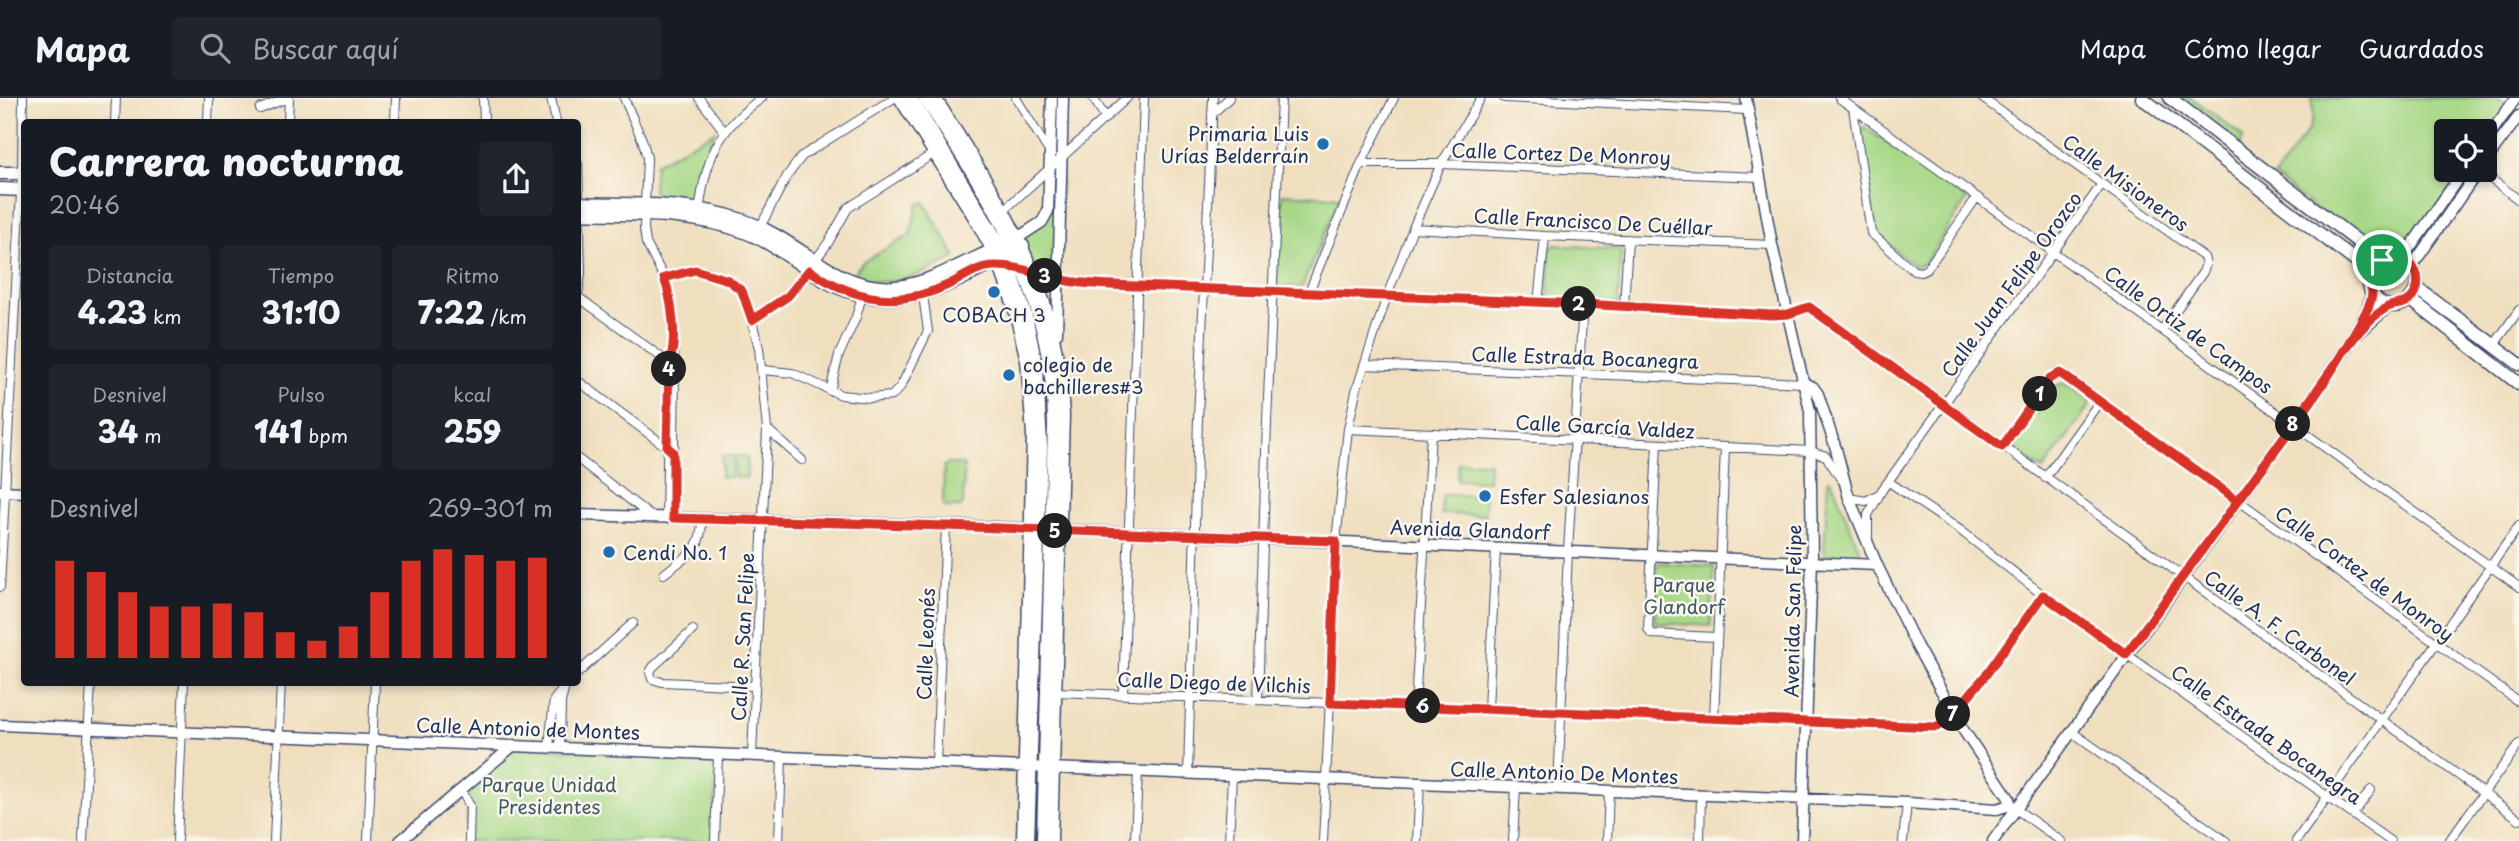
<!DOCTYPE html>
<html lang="es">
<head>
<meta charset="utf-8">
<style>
	body { margin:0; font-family:"Playpen Sans",sans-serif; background:#20242c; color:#f1f3f6; height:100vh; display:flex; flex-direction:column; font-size:26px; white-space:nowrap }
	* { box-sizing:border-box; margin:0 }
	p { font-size:23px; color:#9ea1a6 }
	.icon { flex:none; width:38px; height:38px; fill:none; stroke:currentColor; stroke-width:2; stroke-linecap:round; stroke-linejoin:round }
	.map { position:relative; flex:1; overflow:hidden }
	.panel { position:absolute; left:21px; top:21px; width:560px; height:567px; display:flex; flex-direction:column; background:#171b24; border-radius:7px; box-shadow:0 4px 10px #0003 }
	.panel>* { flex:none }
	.buttons { position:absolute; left:2434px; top:21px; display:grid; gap:14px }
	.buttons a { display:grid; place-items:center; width:63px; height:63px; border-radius:7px; background:#171b24; box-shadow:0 4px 10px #0003; font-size:35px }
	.pin { position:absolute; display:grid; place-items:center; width:60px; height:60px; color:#fff; margin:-30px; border:4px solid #fff; border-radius:50%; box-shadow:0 2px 7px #0007 }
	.km { position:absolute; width:35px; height:35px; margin:-18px; border-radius:50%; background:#222; color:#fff; font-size:19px; line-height:35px; text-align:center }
	.round { display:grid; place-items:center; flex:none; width:74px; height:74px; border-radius:7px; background:#20242c }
	.summary { display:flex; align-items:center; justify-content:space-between; height:119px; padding:0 28px }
	h1 { font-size:38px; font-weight:800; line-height:52px }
	.figures { display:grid; grid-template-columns:repeat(3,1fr); gap:10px; height:119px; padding:7px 28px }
	.figures div { display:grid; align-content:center; border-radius:7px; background:#20242c; text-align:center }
	.figures b { font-size:30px; font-weight:800 }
	.figures small { font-size:19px; font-weight:400 }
	.figures p { font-size:19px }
	.chart { height:196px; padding:14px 28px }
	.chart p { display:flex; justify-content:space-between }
	.chart svg { width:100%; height:126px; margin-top:7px; stroke:#d93025; stroke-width:6 }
	header { display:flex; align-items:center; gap:42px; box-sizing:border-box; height:98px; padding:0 35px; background:#171b24; border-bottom:2px solid #363941 }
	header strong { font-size:33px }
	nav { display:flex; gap:38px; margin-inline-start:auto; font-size:24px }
	.search { width:490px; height:63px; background:#20242c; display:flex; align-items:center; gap:18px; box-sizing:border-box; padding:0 24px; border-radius:7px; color:#9ea1a6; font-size:26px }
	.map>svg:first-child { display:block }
	.green { fill:#a7d887; stroke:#618472; stroke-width:2 }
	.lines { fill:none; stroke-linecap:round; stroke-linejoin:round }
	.street-casing { stroke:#3b496d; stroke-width:10 }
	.secondary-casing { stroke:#3b496d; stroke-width:13 }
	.primary-casing { stroke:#3b496d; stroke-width:15 }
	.street { stroke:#fff; stroke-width:8 }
	.secondary { stroke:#fff; stroke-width:10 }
	.primary { stroke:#fff; stroke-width:12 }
	.route-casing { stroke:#fff; stroke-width:14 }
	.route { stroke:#d93025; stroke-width:9 }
	.poi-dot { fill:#1f6fb2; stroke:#fbf7ec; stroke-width:2.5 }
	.labels { text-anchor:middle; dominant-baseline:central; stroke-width:5; stroke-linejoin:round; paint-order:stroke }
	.poi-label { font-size:19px; fill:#1b2f5e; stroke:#fbf7ec; text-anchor:start }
	.street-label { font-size:19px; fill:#1b2f5e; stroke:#fbf7ec }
	.park-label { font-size:19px; fill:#3e5968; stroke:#fbf7ec }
</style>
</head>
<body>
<header>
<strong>Mapa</strong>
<div class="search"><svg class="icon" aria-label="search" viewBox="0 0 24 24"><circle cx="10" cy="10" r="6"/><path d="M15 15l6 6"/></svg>Buscar aquí</div>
<nav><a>Mapa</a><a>Cómo llegar</a><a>Guardados</a></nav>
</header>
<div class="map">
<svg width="2519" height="743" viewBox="0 0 2519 743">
	<rect width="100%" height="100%" fill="#fbf7ec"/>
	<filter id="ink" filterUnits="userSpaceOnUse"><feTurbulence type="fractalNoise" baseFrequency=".0143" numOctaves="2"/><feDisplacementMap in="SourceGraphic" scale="14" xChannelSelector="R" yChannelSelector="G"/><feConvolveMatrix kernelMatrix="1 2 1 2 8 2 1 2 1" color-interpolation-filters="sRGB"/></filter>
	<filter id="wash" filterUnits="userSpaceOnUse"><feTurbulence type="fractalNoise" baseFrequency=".00686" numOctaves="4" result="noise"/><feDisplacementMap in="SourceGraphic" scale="28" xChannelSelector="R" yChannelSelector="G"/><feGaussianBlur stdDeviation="1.57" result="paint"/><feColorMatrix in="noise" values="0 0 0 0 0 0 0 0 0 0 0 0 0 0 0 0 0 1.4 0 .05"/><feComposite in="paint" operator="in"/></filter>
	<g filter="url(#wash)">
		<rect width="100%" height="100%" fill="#f0dfbf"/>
		<path class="green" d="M2175 0H2192L2243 39 2240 50Z
			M2312 0H2498L2510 8 2485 43V33H2446V72H2464L2402 161 2395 159 2382 162 2274 79 2308 32 2313 20Z
			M1864 29 1967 101 1924 166 1915 168 1876 136 1861 34Z
			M715 33 699 70 694 99 685 102 656 98 653 91 655 66Z
			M1062 60 1057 180 1034 174 1019 139 1042 124 1051 70Z
			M1282 96 1340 99 1302 189 1276 188Z
			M924 104 956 159C924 175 888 195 853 176L863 164 910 137 918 106Z
			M1554 147 1619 151 1621 154 1618 206 1548 202 1550 151Z
			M2063 285 2088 302 2090 307 2043 372 2012 350 2055 288Z
			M722 358H733L732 379H721Z
			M736 358 747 359V380L735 379Z
			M1458 364H1489L1488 383 1457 382Z
			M947 366H961L964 368 963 406 961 409H944L943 407 944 368Z
			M1828 381 1832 383 1862 459 1825 457 1824 455Z
			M1442 397 1485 398V417L1441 416Z
			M1660 465 1712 468 1714 470 1711 528 1655 525 1656 468Z
			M512 649 716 658 714 743H466L468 700 463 691Z"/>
	</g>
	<g filter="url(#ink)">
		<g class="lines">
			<g class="street-casing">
				<path id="street" d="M483 0 484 24
					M551 0 556 24
					M624 0 643 44 647 60 644 131 646 145 664 180 671 205 675 269 673 420
					M699 0 724 33
					M1016 0 1051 57
					M1093 0 1106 20
					M1504 0 1747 12
					M1839 0 2519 489
					M1982 0 2204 159 2206 166 2203 174 2162 232
					M1853 10 1871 135 1914 173 1921 174 1927 171 1977 99
					M260 11 287 0
					M1212 16 1229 0
					M115 24 116 0
					M208 24 209 0
					M288 24 289 0
					M395 24 396 0
					M578 66 581 175 578 196
					M1361 66H1441L1759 79
					M2479 72 2519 102
					M1004 112 1127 0
					M699 115C705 62 717 31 762 0
					M1413 130 1545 138 1772 147
					M758 133 787 78 802 58 894 0
					M1029 174 1078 184 1206 191 1583 206 1772 217 1812 210 2519 721
					M664 180 695 172 707 174 735 186 745 197 759 250 767 331 752 657
					M1309 194 1361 66 1394 0
					M578 199 672 267
					M1538 205 1545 138
					M1624 209 1628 141
					M752 222 780 204 794 191 828 145 848 110 933 56
					M2494 247 2519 212
					M1364 267 1804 285
					M763 272 792 275 841 297 869 300 892 298 901 288 928 233 923 197
					M578 283 668 350
					M830 293 839 257 856 219 862 198
					M767 331 802 362
					M1348 331 1810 353 1826 358 1841 381
					M1657 346 1648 531 1651 536 1716 539
					M2002 349 2050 280 2055 276H2062L2519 604
					M578 361 653 420
					M2045 380 2100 303
					M1889 384 1960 432 2043 497 2390 743
					M1849 400 1866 403 1877 397
					M666 420 669 265 671 260
					M1868 439V417L1882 392 2102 86
					M664 476C687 457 702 454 702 421
					M0 489 22 75 23 0
					M693 532 653 569 650 574 652 581 662 584 755 588
					M578 575 633 525
					M1056 594 1935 629 1946 625 1985 578 2043 497
					M1123 596 1144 0
					M1258 602 1267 323 1281 0
					M1415 608 1431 335
					M1488 611 1496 450
					M1714 621 1725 350
					M2072 634 2226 743
					M549 649 554 602 568 584
					M560 649 561 604 565 589
					M936 666 946 427
					M1188 676 1198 320 1213 0
					M1558 691 1568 453 1583 206
					M461 692 470 708 469 743
					M2016 711 2061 743
					M2353 716 2371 692
					M83 743 91 584
					M177 743 184 584
					M274 743 281 584
					M368 743 375 584
					M715 743 718 656
					M779 743 782 659
					M1135 743 1138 673
					M1229 743 1232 678
					M1323 743 1334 520 1336 443 1348 331 1356 293 1387 198 1413 130 1441 66 1481 0
					M1417 743 1420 686
					M1513 743 1516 689
					M1607 743 1609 693
					M1700 743 1701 697
					M1903 743 1907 705
					M2296 743 2519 428
					M2449 743 2519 646"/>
			</g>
			<g class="secondary-casing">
				<path id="secondary" d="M899 0 974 120 997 162 1013 208 1026 262 1032 336 1022 743
					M936 0C980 71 1028 141 1050 222 1058 253 1062 285 1064 317L1052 743
					M1746 0 1772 147 1810 313 1812 463 1802 743
					M2485 43 2516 0
					M2485 64 2519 18
					M1019 139 1042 124 1048 113 1052 0
					M2402 161 2464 72
					M2412 168 2479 72
					M1057 235 1063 0
					M2358 236 2389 208
					M1804 285 1813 289 1818 296 1836 351 1849 400 1877 467 1916 547 1962 630 2009 700 2010 707
					M0 393 24 394
					M578 417 993 429 1877 467
					M0 627 1907 705 1997 711 2010 707
					M400 743 514 647
					M1993 743 2293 327 2347 249 2367 211 2372 195"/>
			</g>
			<g class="primary-casing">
				<path id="primary" d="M911 0 1006 157 1026 218 1037 271 1041 349 1028 743
					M925 0C956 49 991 99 1015 152 1040 206 1054 268 1054 328L1043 743
					M2142 0 2371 175
					M2170 0 2382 162
					M0 75H24
					M0 91 24 92
					M578 105C632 107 690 104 742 122 775 133 800 154 830 172 879 201 913 190 961 167 980 158 1000 149 1019 139
					M578 115C632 117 690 114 742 133 773 144 796 165 824 182 897 224 958 184 1023 148
					M2369 184a24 24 0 1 1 48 0a24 24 0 1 1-48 0Z
					M2417 190 2519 266
					M2410 201 2519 286"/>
			</g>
			<use href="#street" class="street"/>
			<use href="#secondary" class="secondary"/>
			<use href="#primary" class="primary"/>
		</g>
	</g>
	<g class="lines" filter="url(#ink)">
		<g class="route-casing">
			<path id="route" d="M2382 162C2366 174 2371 180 2372 195 2372 206 2362 220 2357 230 2324 291 2279 347 2238 403L2060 275 2050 280 2002 349 1809 209 1788 216 1772 217 1583 206 1138 188C1115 187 1091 187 1068 183 1043 179 1019 167 994 168 978 168 964 179 950 186 898 211 856 203 809 172L788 198 752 222 742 193 728 182 695 172 664 180C672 201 678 244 669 265L667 349 673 354V420L946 428 1336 443 1330 605 1936 629 1946 625 1985 578 2043 497 2126 556C2197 459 2268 363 2336 265 2349 245 2366 222 2386 210 2394 205 2403 208 2411 201 2417 195 2419 185 2417 176 2411 161 2396 157 2382 162"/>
		</g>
		<use href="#route" class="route"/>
	</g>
	<g class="poi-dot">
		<circle cx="1323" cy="46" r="7"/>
		<circle cx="994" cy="194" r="7"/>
		<circle cx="1009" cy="277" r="7"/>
		<circle cx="1485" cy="398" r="7"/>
		<circle cx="609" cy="454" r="7"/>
	</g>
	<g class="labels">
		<g class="poi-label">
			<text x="1309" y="35" text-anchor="end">Primaria Luis<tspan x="1309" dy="22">Urías Belderraín</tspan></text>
			<text x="994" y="216" text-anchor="middle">COBACH 3</text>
			<text x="1023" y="266">colegio de<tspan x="1023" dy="22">bachilleres#3</tspan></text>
			<text x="1499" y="398">Esfer Salesianos</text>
			<text x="623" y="454">Cendi No. 1</text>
		</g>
		<g class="street-label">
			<text transform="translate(1561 55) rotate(2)">Calle Cortez De Monroy</text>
			<text transform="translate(2126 84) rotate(36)">Calle Misioneros</text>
			<text transform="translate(1593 123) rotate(3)">Calle Francisco De Cuéllar</text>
			<text transform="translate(2011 186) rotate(-54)">Calle Juan Felipe Orozco</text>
			<text transform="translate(2189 231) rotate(36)">Calle Ortiz de Campos</text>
			<text transform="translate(1585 259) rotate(2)">Calle Estrada Bocanegra</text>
			<text transform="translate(1605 328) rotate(3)">Calle García Valdez</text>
			<text transform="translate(1470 431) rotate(2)">Avenida Glandorf</text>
			<text transform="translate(2365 475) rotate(36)">Calle Cortez de Monroy</text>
			<text transform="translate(1792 513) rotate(-89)">Avenida San Felipe</text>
			<text transform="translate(2280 529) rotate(36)">Calle A. F. Carbonel</text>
			<text transform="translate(742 539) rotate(-87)">Calle R. San Felipe</text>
			<text transform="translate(925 546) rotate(-88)">Calle Leonés</text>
			<text transform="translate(1214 584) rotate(2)">Calle Diego de Vilchis</text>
			<text transform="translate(528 630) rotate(2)">Calle Antonio de Montes</text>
			<text transform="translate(2267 636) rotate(35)">Calle Estrada Bocanegra</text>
			<text transform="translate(1564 674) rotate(2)">Calle Antonio De Montes</text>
		</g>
		<g class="park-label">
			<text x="1684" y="486">Parque<tspan x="1684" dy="22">Glandorf</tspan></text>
			<text x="549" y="686">Parque Unidad<tspan x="549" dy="22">Presidentes</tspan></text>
		</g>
	</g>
</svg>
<div class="buttons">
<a><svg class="icon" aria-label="locate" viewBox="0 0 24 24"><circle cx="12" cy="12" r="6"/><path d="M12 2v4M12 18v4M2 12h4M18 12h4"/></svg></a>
</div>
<div class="pin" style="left:2382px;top:162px;background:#1e9e55"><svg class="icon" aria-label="arrive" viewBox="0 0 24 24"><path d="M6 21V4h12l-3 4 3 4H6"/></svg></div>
<b class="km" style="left:2040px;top:296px">1</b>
<b class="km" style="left:1579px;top:206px">2</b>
<b class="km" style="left:1045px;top:178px">3</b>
<b class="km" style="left:669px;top:271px">4</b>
<b class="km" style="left:1055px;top:433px">5</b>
<b class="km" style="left:1423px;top:608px">6</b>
<b class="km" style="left:1953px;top:616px">7</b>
<b class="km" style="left:2293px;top:326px">8</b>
<section class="panel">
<div class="summary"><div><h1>Carrera nocturna</h1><p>20:46</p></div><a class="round"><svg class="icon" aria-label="share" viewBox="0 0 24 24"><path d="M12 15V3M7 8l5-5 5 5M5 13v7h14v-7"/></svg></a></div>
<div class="figures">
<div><p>Distancia</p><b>4.23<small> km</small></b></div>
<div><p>Tiempo</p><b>31:10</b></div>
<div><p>Ritmo</p><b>7:22<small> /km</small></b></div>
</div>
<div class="figures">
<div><p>Desnivel</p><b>34<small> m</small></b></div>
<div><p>Pulso</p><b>141<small> bpm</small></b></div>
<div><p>kcal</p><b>259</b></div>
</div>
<div class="chart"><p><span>Desnivel</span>269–301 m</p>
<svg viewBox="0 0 160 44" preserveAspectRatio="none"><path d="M5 44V10M15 44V14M25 44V21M35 44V26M45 44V26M55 44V25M65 44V28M75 44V35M85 44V38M95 44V33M105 44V21M115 44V10M125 44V6M135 44V8M145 44V10M155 44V9"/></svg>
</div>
</section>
</div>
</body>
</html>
